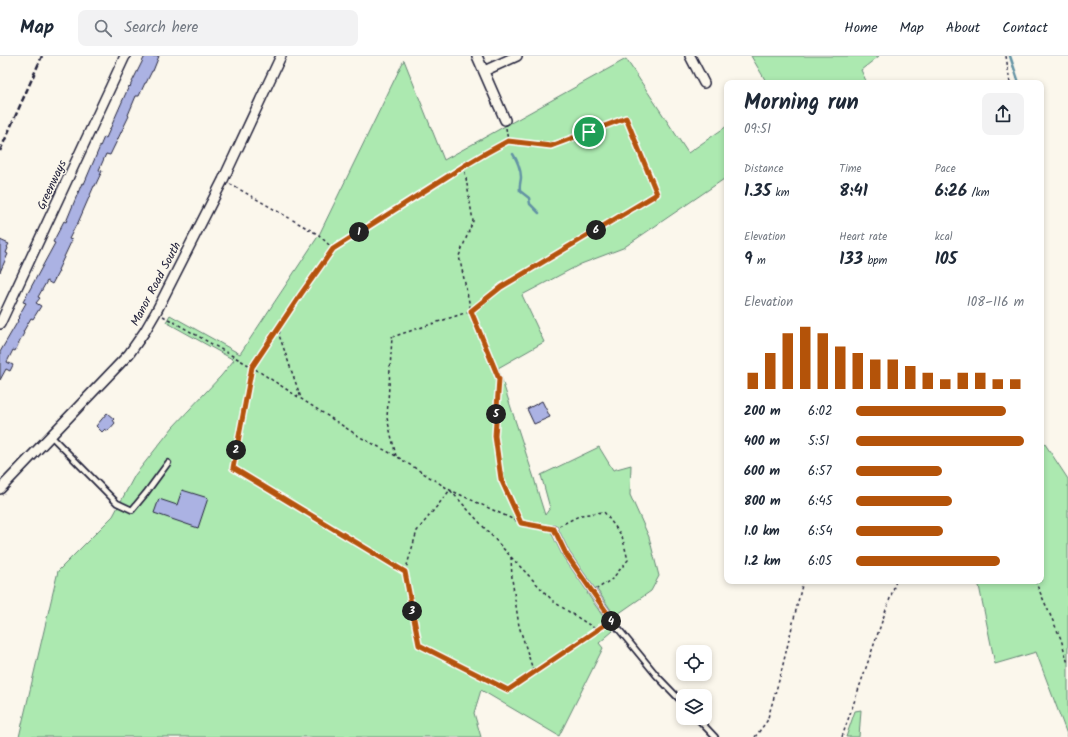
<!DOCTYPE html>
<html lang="en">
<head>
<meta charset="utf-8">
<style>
	body { margin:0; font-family:Kalam,sans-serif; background:#f2f2f3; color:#1f2937; height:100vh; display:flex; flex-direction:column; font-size:15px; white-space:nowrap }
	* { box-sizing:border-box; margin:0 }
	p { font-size:13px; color:#747a83 }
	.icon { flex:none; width:22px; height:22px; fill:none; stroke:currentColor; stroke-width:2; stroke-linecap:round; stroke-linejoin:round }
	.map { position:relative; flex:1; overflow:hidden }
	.sheet { position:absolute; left:724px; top:24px; width:320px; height:504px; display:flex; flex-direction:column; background:#fff; border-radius:8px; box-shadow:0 2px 6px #0003 }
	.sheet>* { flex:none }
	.fabs { position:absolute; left:676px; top:589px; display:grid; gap:8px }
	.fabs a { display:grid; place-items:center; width:36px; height:36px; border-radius:8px; background:#fff; box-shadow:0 2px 6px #0003; font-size:20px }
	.pin { position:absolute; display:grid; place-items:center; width:34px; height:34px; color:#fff; margin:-17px; border:2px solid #fff; border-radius:50%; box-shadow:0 1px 4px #0007 }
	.km { position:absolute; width:20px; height:20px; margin:-10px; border-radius:50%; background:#222; color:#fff; font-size:11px; line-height:20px; text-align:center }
	.round { display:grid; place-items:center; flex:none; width:42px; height:42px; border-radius:8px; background:#f2f2f3 }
	.summary { display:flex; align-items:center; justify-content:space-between; height:68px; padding:0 20px }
	h1 { font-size:22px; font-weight:700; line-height:30px }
	.figures { display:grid; grid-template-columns:repeat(3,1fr); gap:6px; height:68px; padding:4px 20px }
	.figures div { display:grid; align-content:center }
	.figures b { font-size:17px; font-weight:700 }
	.figures small { font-size:11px; font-weight:400 }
	.figures p { font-size:11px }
	.chart { height:112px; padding:8px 20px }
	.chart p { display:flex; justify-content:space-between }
	.chart svg { width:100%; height:72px; margin-top:4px; stroke:#b45309; stroke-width:6 }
	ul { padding:0 20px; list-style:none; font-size:13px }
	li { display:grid; grid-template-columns:64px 48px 1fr; align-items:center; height:30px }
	li i { height:10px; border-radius:5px; background:#b45309 }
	header { display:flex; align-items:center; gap:24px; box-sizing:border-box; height:56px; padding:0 20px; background:#fff; border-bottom:1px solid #e0e1e3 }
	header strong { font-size:19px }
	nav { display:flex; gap:22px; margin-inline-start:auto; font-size:14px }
	.search { width:280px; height:36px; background:#f2f2f3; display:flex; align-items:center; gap:10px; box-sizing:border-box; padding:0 14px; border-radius:8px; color:#747a83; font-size:15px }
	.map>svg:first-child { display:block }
	.green { fill:#ace9b0; stroke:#678676 }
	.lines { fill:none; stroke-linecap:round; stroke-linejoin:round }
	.stream { stroke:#6393a4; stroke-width:2.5 }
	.building { fill:#abb2e3; stroke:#22223b }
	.service-casing { stroke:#22223b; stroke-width:8 }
	.minor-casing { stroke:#22223b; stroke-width:12 }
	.path { stroke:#22223b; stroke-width:1.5; stroke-dasharray:3 3; stroke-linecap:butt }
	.service { stroke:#fbf7ec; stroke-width:4.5 }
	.minor { stroke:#fbf7ec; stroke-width:9 }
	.rail { stroke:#22223b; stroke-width:2.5; stroke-dasharray:6 3; stroke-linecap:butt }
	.route-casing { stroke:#fff; stroke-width:8 }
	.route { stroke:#b45309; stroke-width:5 }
	.labels { text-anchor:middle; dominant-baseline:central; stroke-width:3; stroke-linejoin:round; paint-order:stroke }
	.street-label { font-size:12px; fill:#22223b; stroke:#fbf7ec }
</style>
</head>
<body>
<header>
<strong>Map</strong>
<div class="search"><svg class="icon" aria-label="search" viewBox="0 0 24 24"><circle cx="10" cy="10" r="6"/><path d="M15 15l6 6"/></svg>Search here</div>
<nav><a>Home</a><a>Map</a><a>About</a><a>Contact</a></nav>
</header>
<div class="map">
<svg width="1068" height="681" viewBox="0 0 1068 681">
	<rect width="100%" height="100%" fill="#fbf7ec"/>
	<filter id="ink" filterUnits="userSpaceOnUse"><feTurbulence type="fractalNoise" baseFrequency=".025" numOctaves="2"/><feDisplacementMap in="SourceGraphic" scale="8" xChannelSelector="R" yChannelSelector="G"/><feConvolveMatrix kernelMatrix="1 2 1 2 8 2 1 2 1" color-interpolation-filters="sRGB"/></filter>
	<g filter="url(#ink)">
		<path class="green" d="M751 0H879L861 14 867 27H767Z
			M626 3 688 97 727 70V121L623 192 581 208 522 239 544 286 498 312 534 422 539 440 545 459 550 452 541 419 599 391 613 414 631 409 630 439 649 481 659 520 651 535 615 560 596 532 587 537 613 575 599 587 603 592 559 680 481 634 474 657 481 681H19L58 515 113 460 135 419 173 371 221 320 234 304 166 266 170 259 240 298 319 179 404 4 444 104Z
			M1041 382 1068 423V681L1036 596 995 608 978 525H1041Z
			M861 654 859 681H846L855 655Z"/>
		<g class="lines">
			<path class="stream" d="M1010 0 1019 27
				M513 98C517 104 521 114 521 121 521 126 519 128 520 135L529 142 530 148 539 157"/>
		</g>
		<path class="building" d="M145 0H159L153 15H152L146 27H145L139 40H136L128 59 129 60 110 99 106 98 99 114 102 115 95 130H94L77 169H76L69 183 72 184 58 214 59 215 52 228 47 225 38 241 40 242 36 247 41 250 33 263 31 262 23 276 24 277 15 295 13 294 7 306 13 309 10 315 6 313 0 324V296L18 265 17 264 19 262 18 261 26 247 23 246 55 187 53 186 64 165 66 166 82 127 84 128 104 81 106 82 129 30 130 31 131 28Z
			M0 184 9 188 7 191 8 192 6 197 8 198 0 216Z
			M542 345 550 361 534 368 527 353Z
			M107 357 114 363 113 364 115 367 108 375 105 373 102 376 96 370Z
			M182 434 208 442 198 472 154 457 159 443 177 449Z"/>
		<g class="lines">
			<g class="service-casing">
				<path id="service" d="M51 380 117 447 132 454 146 437 168 407
					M554 473 566 498 617 571 657 620 683 647
					M697 662 715 681"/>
			</g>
			<g class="minor-casing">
				<path id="minor" d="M477 0 505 64
					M690 0 704 27
					M484 15 517 0
					M0 268 125 0
					M0 433 129 298 145 275 156 256 223 124 281 0"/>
			</g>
			<path class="path" d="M1006 0 1010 27
				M506 72 508 85 485 97 464 110 333 193 301 238 252 311 360 381 396 400 450 434 521 467 547 472
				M464 110 473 165 459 200 471 255 499 323 495 380 501 423 521 467
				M230 128 319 179 333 193
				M163 260 252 311 233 412 405 516 419 589 507 634 607 568
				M281 269 279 279 301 342
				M396 400 387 362 392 281 471 255 501 231 657 138 626 62 551 90 508 85
				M559 470 581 459 604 456 622 480 628 504 612 523 597 533
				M511 501 512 523 519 570 534 617
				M405 516 417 475 450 434 511 501 554 546 597 574
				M1035 525 1061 583 1068 608
				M755 681 767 665 780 621 803 525
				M842 681 896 525"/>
			<use href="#service" class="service"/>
			<use href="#minor" class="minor"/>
			<path class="rail" d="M0 95 42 0"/>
		</g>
	</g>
	<g class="lines" filter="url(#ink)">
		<g class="route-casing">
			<path id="route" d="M626 62 657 138 501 231 471 255 499 323 495 380 501 423 521 467 554 473 566 498 612 564 508 634 419 589 405 516 233 412 252 311 301 238 333 193 464 110 486 97 508 85 551 90Z"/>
		</g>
		<use href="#route" class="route"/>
	</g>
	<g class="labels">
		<g class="street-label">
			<text transform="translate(52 129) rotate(-65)">Greenways</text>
			<text transform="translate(156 228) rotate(-62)">Manor Road South</text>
		</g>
	</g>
</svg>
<div class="fabs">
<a><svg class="icon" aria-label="locate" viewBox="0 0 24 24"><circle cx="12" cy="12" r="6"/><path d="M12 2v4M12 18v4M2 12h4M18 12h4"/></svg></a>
<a><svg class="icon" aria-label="layers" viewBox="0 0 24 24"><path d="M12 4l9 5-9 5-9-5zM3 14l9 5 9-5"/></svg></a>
</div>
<div class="pin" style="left:589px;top:76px;background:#1e9e55"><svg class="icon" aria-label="arrive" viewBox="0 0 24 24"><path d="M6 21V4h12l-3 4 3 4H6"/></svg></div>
<b class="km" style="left:359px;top:176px">1</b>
<b class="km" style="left:236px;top:394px">2</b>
<b class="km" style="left:412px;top:555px">3</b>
<b class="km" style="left:611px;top:565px">4</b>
<b class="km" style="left:496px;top:358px">5</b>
<b class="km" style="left:596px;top:174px">6</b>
<section class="sheet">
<div class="summary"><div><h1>Morning run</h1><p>09:51</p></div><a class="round"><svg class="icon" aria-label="share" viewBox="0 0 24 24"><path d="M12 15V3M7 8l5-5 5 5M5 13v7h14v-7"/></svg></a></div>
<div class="figures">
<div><p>Distance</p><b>1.35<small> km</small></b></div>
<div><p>Time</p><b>8:41</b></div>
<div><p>Pace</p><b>6:26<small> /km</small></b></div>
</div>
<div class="figures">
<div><p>Elevation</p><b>9<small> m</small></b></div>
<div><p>Heart rate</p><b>133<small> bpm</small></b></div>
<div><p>kcal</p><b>105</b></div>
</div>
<div class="chart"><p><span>Elevation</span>108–116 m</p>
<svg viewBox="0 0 160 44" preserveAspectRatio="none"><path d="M5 44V34M15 44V22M25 44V10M35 44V6M45 44V10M55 44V18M65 44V22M75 44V26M85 44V26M95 44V30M105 44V34M115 44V38M125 44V34M135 44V34M145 44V38M155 44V38"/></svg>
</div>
<ul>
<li><b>200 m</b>6:02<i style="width:89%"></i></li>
<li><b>400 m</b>5:51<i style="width:100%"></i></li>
<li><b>600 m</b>6:57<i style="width:51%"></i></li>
<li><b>800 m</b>6:45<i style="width:57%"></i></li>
<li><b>1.0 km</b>6:54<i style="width:52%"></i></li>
<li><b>1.2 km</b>6:05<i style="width:86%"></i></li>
</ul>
</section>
</div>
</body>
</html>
